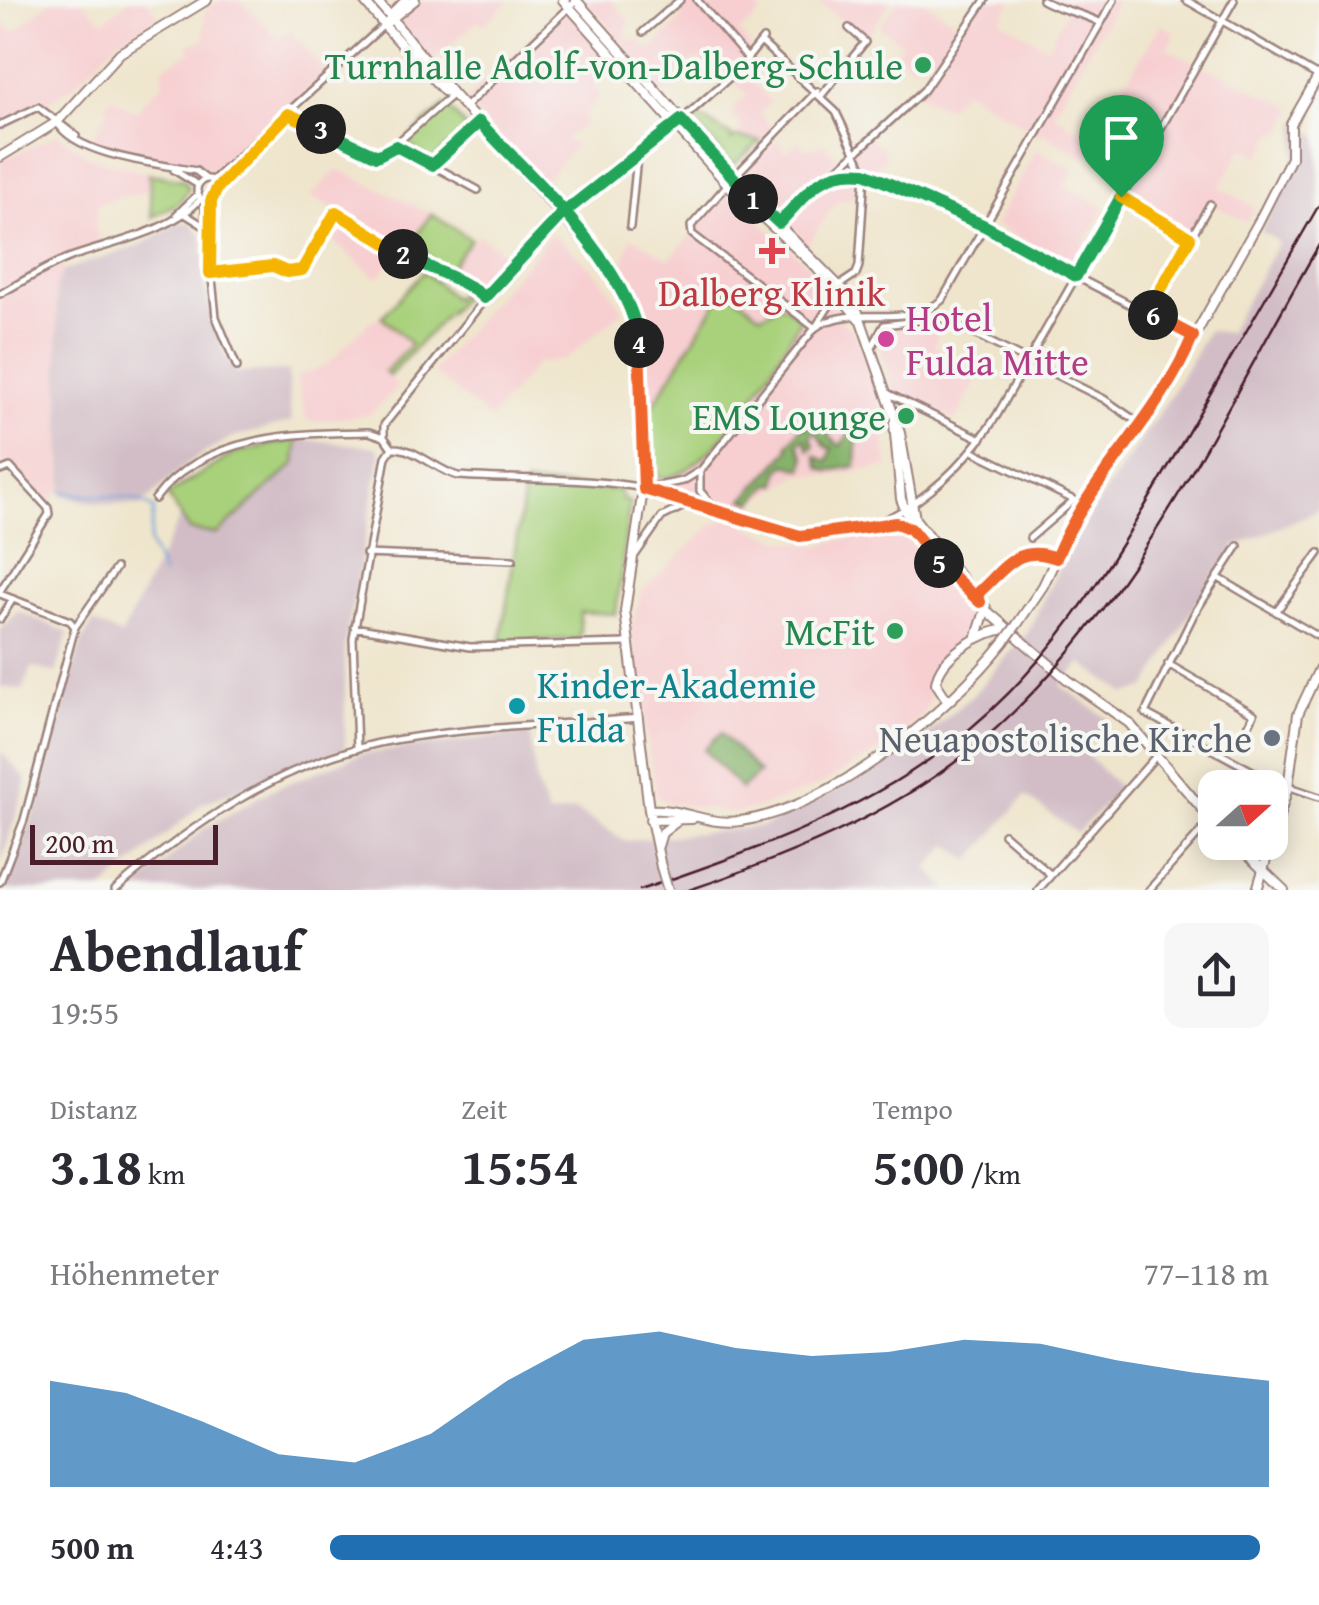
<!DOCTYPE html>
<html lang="de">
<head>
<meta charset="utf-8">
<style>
	body { margin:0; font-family:"Gentium Book Plus",serif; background:#f7f7f7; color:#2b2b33; height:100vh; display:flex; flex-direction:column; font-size:38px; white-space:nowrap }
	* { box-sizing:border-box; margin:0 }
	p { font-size:32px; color:#7c7c81 }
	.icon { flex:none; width:55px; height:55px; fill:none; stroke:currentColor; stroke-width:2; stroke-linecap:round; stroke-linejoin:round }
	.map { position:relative; height:890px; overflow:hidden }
	.drawer { display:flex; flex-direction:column; background:#fff; flex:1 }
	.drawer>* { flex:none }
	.needle { width:65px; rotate:69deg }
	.tools { position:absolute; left:1198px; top:770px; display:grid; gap:20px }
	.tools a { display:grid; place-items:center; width:90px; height:90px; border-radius:20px; background:#fff; box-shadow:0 5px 25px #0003; font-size:50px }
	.scale { position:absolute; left:30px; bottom:25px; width:188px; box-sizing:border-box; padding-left:10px; border:5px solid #4a1f2b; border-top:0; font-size:28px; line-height:35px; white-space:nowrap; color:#4a1f2b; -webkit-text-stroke:8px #f6f6f2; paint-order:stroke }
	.pin { position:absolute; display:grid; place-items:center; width:85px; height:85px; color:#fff; margin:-102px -42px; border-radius:50% 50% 50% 0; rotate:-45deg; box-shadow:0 0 10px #0007 }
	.pin .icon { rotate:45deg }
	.km { position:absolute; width:50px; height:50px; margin:-25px; border-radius:50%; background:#222; color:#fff; font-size:28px; line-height:50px; text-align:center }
	.round { display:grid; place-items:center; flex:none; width:105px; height:105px; border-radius:20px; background:#f7f7f7 }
	.head { display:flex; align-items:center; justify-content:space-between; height:170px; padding:0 50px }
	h1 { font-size:55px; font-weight:600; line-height:75px }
	.stats { display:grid; grid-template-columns:repeat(3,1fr); gap:15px; height:170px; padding:10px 50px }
	.stats div { display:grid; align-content:center }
	.stats b { font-size:50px; font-weight:600 }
	.stats small { font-size:28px; font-weight:400 }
	.stats p { font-size:28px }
	.chart { height:280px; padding:20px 50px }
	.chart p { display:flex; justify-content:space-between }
	.chart svg { width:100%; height:180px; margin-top:10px; fill:#1f6fb2; opacity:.7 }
	ul { padding:0 50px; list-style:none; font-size:32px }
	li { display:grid; grid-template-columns:160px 120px 1fr; align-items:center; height:75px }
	li i { height:25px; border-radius:12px; background:#1f6fb2 }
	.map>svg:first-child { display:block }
	.built { fill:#f7cfd1 }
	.industrial { fill:#d2bdc6 }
	.green { fill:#a9d17c; stroke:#7a7854; stroke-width:2.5 }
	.forest { fill:#86b36c; stroke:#68694c; stroke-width:2.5 }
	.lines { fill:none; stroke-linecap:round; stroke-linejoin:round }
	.stream { stroke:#6fa4dc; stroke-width:2.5 }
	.street-casing { stroke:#9c827c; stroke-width:10 }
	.secondary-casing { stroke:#9c827c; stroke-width:12 }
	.primary-casing { stroke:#9c827c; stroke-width:12 }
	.street { stroke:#fff; stroke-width:5 }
	.secondary { stroke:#fff; stroke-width:8 }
	.primary { stroke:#fff; stroke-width:8 }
	.rail { stroke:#4a1f2b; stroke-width:2.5 }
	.secondary-bridge-casing { stroke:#9c827c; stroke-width:12; stroke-linecap:butt }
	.secondary-bridge { stroke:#fff; stroke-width:8 }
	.split-1-casing { stroke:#fff; stroke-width:20 }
	.split-2-casing { stroke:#fff; stroke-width:20 }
	.split-3-casing { stroke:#fff; stroke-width:20 }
	.split-4-casing { stroke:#fff; stroke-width:20 }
	.split-5-casing { stroke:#fff; stroke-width:20 }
	.split-6-casing { stroke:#fff; stroke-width:20 }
	.split-7-casing { stroke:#fff; stroke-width:20 }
	.split-1 { stroke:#22a559; stroke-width:12 }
	.split-2 { stroke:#22a559; stroke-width:12 }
	.split-3 { stroke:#f5b400; stroke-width:12 }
	.split-4 { stroke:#22a559; stroke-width:12 }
	.split-5 { stroke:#f0652b; stroke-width:12 }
	.split-6 { stroke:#f0652b; stroke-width:12 }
	.split-7 { stroke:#f5b400; stroke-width:12 }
	.leisure-dot { fill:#2e9e5b; stroke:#f6f6f2; stroke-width:4 }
	.health-dot { fill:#e0444e; stroke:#f6f6f2; stroke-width:4 }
	.hotel-dot { fill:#d1479c; stroke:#f6f6f2; stroke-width:4 }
	.culture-dot { fill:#0f9aa8; stroke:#f6f6f2; stroke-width:4 }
	.worship-dot { fill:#6b7280; stroke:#f6f6f2; stroke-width:4 }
	.labels { text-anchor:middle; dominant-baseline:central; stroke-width:8; stroke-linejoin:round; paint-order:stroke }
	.leisure-label { font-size:38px; fill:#27864d; stroke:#f6f6f2; text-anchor:end }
	.health-label { font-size:38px; fill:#be3a42; stroke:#f6f6f2 }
	.hotel-label { font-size:38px; fill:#b23c85; stroke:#f6f6f2; text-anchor:start }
	.culture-label { font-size:38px; fill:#0d838f; stroke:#f6f6f2; text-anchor:start }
	.worship-label { font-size:38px; fill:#5b616d; stroke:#f6f6f2; text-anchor:end }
</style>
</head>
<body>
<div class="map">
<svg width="1319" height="890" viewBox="0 0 1319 890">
	<rect width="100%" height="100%" fill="#f6f6f2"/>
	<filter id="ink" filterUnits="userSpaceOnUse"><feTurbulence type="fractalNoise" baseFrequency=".01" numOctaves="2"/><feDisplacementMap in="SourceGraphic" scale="20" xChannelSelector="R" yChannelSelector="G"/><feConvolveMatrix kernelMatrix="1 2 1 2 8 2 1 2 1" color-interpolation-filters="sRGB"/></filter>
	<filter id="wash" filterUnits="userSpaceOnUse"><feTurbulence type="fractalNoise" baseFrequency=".0048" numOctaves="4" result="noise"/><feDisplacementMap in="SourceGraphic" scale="40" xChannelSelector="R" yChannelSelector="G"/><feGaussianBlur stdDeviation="2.25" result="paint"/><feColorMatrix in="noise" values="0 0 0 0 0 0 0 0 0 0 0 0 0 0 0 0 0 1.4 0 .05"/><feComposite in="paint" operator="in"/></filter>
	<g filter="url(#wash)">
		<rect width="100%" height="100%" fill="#efe5cc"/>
		<path class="built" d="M52 0H80L104 21 129 0H146L160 17 118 41 72 87 0 132V21L14 32Z
			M221 0H240L279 39 290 30 326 72 220 172 156 163 90 140 109 111 105 106 112 97 135 112 163 83V67L191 52 188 44 204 40 205 12Z
			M420 0H510L484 25 478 20 432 62 399 25 403 13Z
			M585 0H611L630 22 625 34 634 41 639 39 649 51 680 21 682 12 676 7 682 0H759L761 14 739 32 752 48 738 66 771 102 759 113 775 130 761 141 738 138 741 124 732 116 733 108 747 96 730 76 723 81 698 59 671 77 675 84 663 94Z
			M816 0H892L865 39Z
			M898 0H922L961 25 977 0H1012L1001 20 1047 47 1067 9 1050 0H1118L1053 114 1091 137 1161 24 1176 33 1168 49 1294 108 1282 133 1275 132 1260 157 1243 148 1220 187 1255 208 1247 223 1208 202 1185 240 1122 203 1151 145 1135 133 1125 148 1118 145 1108 163 1089 153 1085 158 1043 133 1040 136 963 89 948 108 923 98 915 90 937 59 924 51 913 67 894 53 902 43 879 27Z
			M563 7 618 66 594 86 600 94 583 119 587 123 564 139 576 146 542 182 466 101Z
			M58 134 88 156 149 174 150 190 98 203 95 226 100 245 62 257 63 271 56 288 62 489 55 494 51 506 8 462 0 467V161Z
			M867 135 885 150V159L860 187V198L838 199 807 246 789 222 843 167 837 160 779 215 741 177 777 140 787 151 797 142 806 148 825 144 837 159Z
			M1036 149 1074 170 1065 186 1105 208 1072 266 995 225Z
			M338 169 431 214 377 278 322 232 333 209 310 196Z
			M728 192 822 278 842 322 857 333 877 388 888 466 832 476 800 474 759 499 745 526 780 540 819 545 898 529 980 618 970 634 928 672 930 698 923 715 887 746 822 784 755 810 732 813 666 802 656 796 631 627 642 591 711 526 727 519 697 505 651 497 652 472 666 478 692 468 769 379 776 356 797 326 683 359 649 412 641 298 621 273 630 239H637L669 260Z
			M552 233 599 275 624 310 565 360 538 362 490 419 432 372Z
			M479 235 510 258 476 299 446 273Z
			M382 317 412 344 386 372 398 387 369 415 307 422 296 377 326 366 371 320Z
			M940 321 935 346 982 370 955 421 893 391 877 338 884 329Z"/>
		<path class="industrial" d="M1297 121 1319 137V510L1236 546 1205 588 1147 687 1126 694 1081 663 1061 686 1111 721 1083 750 1120 789 1077 833 1025 796 970 861 949 844 927 869 949 890H135L202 830 271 790 361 754 529 733 537 786 548 815 576 811 626 841 764 826 847 785 914 745 973 695 1027 633 1073 539 1166 403 1208 330 1228 333 1279 242 1261 231 1295 161Z
			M190 222 202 236 205 291 223 352 236 373 288 371 291 422 230 438 188 463 140 506 94 503 63 495 56 288 63 271 141 245 179 223Z
			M303 439 376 447 381 453 345 645V749L203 803 101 890H4L38 802 79 648 93 622 121 636 182 513 180 484 235 453 272 441Z
			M18 611 68 633 56 673 32 667 23 690 0 687V629Z
			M0 751 27 780 0 865Z"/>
		<path class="green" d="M445 105 467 128 433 160 404 143Z
			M694 114 730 135 731 141 735 137 761 141 733 165 692 120Z
			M149 174 184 180 189 189 180 202 152 217Z
			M431 214 471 239 446 273 413 241Z
			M424 271 454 299 460 293 464 296 389 376 385 372 411 344 382 317Z
			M725 288 761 315 782 304 801 318C779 358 713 479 658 478V473L652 472 649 412Z
			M297 439 295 464 217 534 190 530 167 495 235 453Z
			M525 484 620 490 623 501 630 502 616 614 580 612V639L501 641Z"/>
		<path class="forest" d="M816 417 831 429 828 436 840 446 853 429 852 421 857 422 856 466 829 471 820 468 816 456 828 462 832 448 826 447 816 432 811 435 814 447 809 450 805 439 798 443 805 458 803 469 786 464 779 471 777 484H770L753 502 744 499 789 450 788 445 803 425 807 428Z
			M721 733 759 773 741 789 704 749Z"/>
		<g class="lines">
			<path class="stream" d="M62 491C93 502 128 488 154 510L149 542 163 576"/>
		</g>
	</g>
	<g filter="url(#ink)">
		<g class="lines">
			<g class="street-casing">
				<path id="street" d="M697 0 748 59
					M1042 0C1061 11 1081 12 1101 23
					M1186 0 1318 76
					M643 32 680 0
					M761 42 836 112 865 173
					M821 96 865 42 849 28
					M465 107 577 0
					M289 114 381 157 453 94
					M57 122C75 156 161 164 196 171L206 179
					M0 125 38 107 76 136
					M395 145 478 190
					M432 165 478 123
					M174 170 198 185
					M828 174 849 170 910 191 1193 337
					M733 178 817 91
					M197 190a11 11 0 1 1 22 0a11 11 0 1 1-22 0Z
					M213 180 384 25
					M728 184 691 226 692 234 815 328
					M219 186 237 164
					M1121 197 1190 238
					M204 201 216 317 237 367
					M177 214 197 195
					M185 214 204 226
					M778 224 924 90 985 0
					M630 227 637 157
					M209 237 211 201
					M210 273 273 266 287 272 302 270 335 213 440 274 464 281 484 298
					M841 284 856 274 859 266 865 173
					M0 294C23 281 46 267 71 257 113 242 169 233 201 199
					M1148 313 1210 204
					M942 318 1104 399 1142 425
					M815 328C850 302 906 331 942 300L1114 0
					M871 349 884 325 942 318
					M885 392 981 439
					M392 448C413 446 436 470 458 476 515 480 575 477 632 486 684 494 728 520 777 532 868 555 951 488 997 415L1234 0
					M392 448 384 437V425L513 264 561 214 687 115 738 70 763 39
					M973 451 1082 504
					M0 471 10 467 48 508 49 514 0 591
					M700 473V491L713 506
					M647 488 683 481 701 470 815 328 831 303 833 290
					M155 499C203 434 297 433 369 432L384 437
					M880 523 911 529
					M1030 538 1074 500
					M1238 546 1194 614 1145 713 1269 780 1319 797
					M366 554 513 560
					M636 554 662 517 694 501
					M1217 577 1319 637
					M0 594 70 621 75 627
					M1276 612 1319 553
					M0 619 13 599
					M354 627 470 647 628 643
					M1168 664 1254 714 1244 734
					M357 749 353 639 386 457 392 448
					M1004 834 1051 875
					M0 882 24 820 75 627 116 568
					M115 890C192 824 278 765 379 743 463 726 553 726 638 718
					M1038 890 1156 756
					M1149 890 1211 820"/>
			</g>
			<g class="secondary-casing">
				<path id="secondary" d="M392 19 453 94 601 259 627 295 638 332 646 469 625 611 649 810 661 867
					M384 25 444 91 453 94
					M977 594 1027 552 1056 558
					M1018 623 1043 586 1082 504 1157 403 1258 223 1291 158V124L1319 75
					M977 636 986 608
					M947 700 936 683C940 655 982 631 1008 629
					M649 810C680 807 708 826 740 821 830 809 949 712 1004 642
					M650 820 692 819
					M658 846 662 833 676 822
					M1257 890 1288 787 1298 714 1319 669"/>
			</g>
			<g class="primary-casing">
				<path id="primary" d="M363 0 384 25
					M376 0 392 19
					M563 0 732 189 814 265 859 319
					M576 0 743 189 854 301 900 433 915 519 980 602
					M393 13 406 0
					M384 25 415 0
					M0 157 57 122 120 53 207 0
					M894 423 901 499 916 536 972 598 1068 680 1129 723 1215 824
					M1234 842 1284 890"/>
			</g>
			<use href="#street" class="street"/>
			<use href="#secondary" class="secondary"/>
			<use href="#primary" class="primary"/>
			<path class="rail" d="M640 890C747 853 857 815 948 746 1053 668 1114 559 1179 448 1226 367 1272 286 1319 205
				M689 890C786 857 886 817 967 753 1124 629 1220 416 1319 245"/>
			<g class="secondary-bridge-casing">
				<path id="secondary-bridge" d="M1004 642 1018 623
					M661 867 668 890"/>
			</g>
			<use href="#secondary-bridge" class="secondary-bridge"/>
		</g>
	</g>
	<g class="lines" filter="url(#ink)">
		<g class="split-1-casing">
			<path id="split-1" d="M753 199 779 223C808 193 821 168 865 173L985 226 1076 276 1121 197"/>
		</g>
		<g class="split-2-casing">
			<path id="split-2" d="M403 254C430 270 461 277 484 298L562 214 681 120 753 199"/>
		</g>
		<g class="split-3-casing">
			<path id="split-3" d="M321 129 288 114 218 187 211 201 210 273 273 266 287 272 302 270 336 212 403 254"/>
		</g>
		<g class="split-4-casing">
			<path id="split-4" d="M321 129 377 156 396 146 432 165 479 122C530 176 632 269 639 343"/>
		</g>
		<g class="split-5-casing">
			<path id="split-5" d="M639 343 644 489 800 536 896 523 911 529 939 563"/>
		</g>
		<g class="split-6-casing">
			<path id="split-6" d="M939 563 980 602 977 594C1005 569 1017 543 1056 558 1089 477 1159 418 1193 336L1153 315"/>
		</g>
		<g class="split-7-casing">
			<path id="split-7" d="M1121 197 1190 238 1148 312 1153 315"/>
		</g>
		<use href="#split-1" class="split-1"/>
		<use href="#split-2" class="split-2"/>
		<use href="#split-3" class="split-3"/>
		<use href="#split-4" class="split-4"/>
		<use href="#split-5" class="split-5"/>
		<use href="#split-6" class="split-6"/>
		<use href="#split-7" class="split-7"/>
	</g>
	<g class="leisure-dot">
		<circle cx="923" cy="65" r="10"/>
		<circle cx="906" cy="416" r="10"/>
		<circle cx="895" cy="631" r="10"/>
	</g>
	<path class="health-dot" d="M767 236h10v10h10v10h-10v10h-10v-10h-10v-10h10z"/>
	<circle class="hotel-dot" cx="886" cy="339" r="10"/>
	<circle class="culture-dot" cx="517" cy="706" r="10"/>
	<circle class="worship-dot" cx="1272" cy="738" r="10"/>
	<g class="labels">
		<g class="leisure-label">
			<text x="903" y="65">Turnhalle Adolf-von-Dalberg-Schule</text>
			<text x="886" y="416">EMS Lounge</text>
			<text x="875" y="631">McFit</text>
		</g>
		<g class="health-label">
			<text x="772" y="292">Dalberg Klinik</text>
		</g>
		<g class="hotel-label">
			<text x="906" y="317">Hotel<tspan x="906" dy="44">Fulda Mitte</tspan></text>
		</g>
		<g class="culture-label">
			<text x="537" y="684">Kinder-Akademie<tspan x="537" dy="44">Fulda</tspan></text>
		</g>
		<g class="worship-label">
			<text x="1252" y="738">Neuapostolische Kirche</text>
		</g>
	</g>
</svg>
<div class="tools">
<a><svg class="needle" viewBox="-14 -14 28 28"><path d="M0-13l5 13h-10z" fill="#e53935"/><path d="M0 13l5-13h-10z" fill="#7c7c81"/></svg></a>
</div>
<div class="scale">200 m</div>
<div class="pin" style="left:1121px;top:197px;background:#1e9e55"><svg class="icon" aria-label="arrive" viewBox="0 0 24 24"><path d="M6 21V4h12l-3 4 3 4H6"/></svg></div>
<b class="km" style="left:753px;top:199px">1</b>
<b class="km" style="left:403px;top:254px">2</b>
<b class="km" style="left:321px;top:129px">3</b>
<b class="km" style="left:639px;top:343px">4</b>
<b class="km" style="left:939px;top:563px">5</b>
<b class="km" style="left:1153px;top:315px">6</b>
</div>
<section class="drawer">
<div class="head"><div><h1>Abendlauf</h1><p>19:55</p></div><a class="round"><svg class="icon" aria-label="share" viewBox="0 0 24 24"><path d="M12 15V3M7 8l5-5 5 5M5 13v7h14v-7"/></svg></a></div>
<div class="stats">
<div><p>Distanz</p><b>3.18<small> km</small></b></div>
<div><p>Zeit</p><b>15:54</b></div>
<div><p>Tempo</p><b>5:00<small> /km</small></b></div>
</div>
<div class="chart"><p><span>Höhenmeter</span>77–118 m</p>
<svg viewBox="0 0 160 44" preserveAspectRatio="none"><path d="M0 44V18L10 21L20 28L30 36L40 38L50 31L60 18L70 8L80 6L90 10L100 12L110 11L120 8L130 9L140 13L150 16L160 18V44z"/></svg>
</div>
<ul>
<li><b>500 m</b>4:43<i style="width:99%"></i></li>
</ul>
</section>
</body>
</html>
